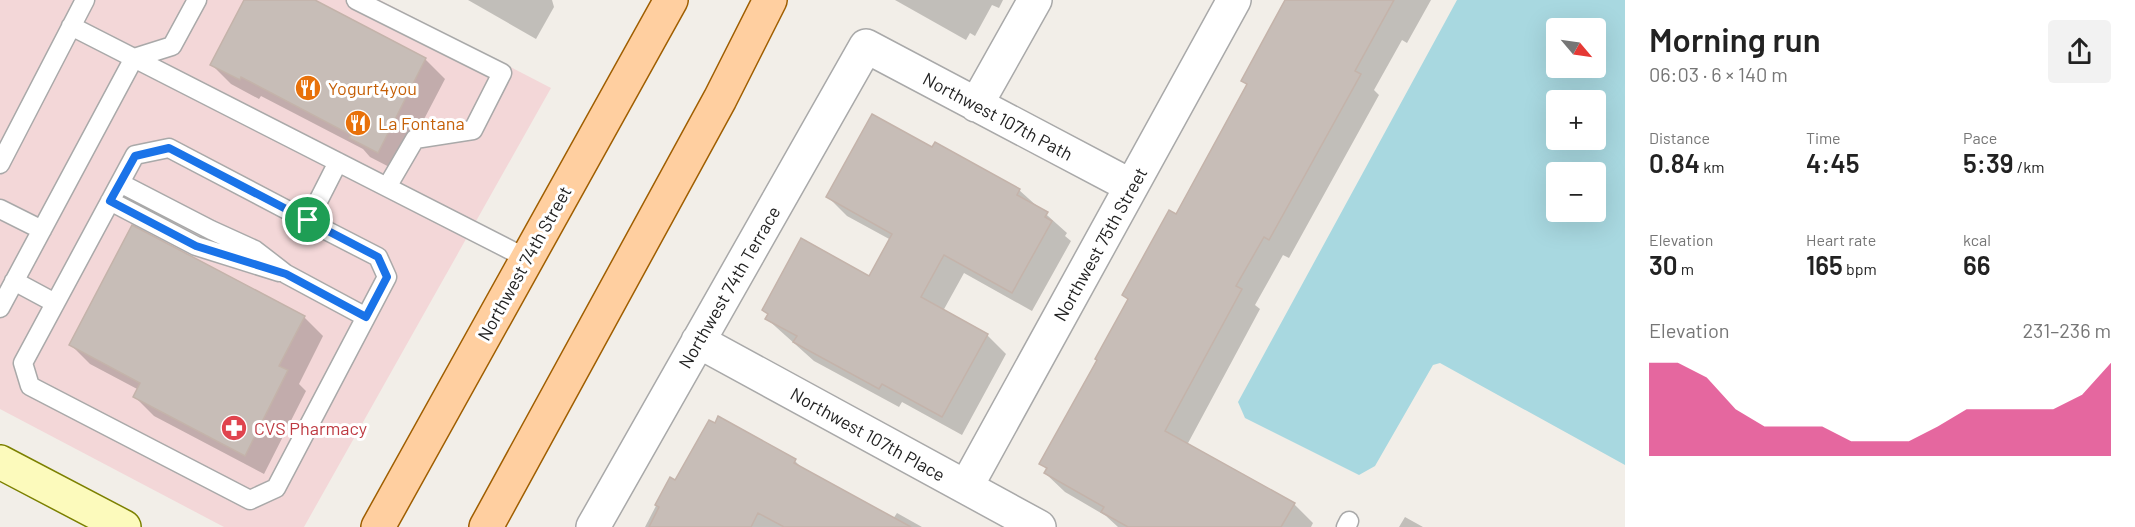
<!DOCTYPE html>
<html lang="en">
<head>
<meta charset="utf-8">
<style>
	body { margin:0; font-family:Barlow,sans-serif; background:#f2f2f2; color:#222; height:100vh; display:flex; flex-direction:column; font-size:22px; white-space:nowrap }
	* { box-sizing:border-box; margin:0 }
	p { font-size:20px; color:#767676 }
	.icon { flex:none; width:33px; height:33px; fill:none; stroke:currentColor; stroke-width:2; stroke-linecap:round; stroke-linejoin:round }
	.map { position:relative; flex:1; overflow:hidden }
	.panel { display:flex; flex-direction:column; background:#fff; width:510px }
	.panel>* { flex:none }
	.needle { width:39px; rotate:119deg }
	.tools { position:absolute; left:1546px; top:18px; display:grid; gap:12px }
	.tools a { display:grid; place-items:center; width:60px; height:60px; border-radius:6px; background:#fff; box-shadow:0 6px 24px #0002; font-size:30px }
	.pin { position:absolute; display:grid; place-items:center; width:51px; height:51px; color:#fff; margin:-26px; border:3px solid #fff; border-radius:50%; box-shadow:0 2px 6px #0007 }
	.round { display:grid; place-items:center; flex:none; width:63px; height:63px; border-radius:6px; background:#f2f2f2 }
	.head { display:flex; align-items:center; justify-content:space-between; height:102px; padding:0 24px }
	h1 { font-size:33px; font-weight:600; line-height:45px }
	.figures { display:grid; grid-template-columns:repeat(3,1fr); gap:9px; height:102px; padding:6px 24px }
	.figures div { display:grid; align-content:center }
	.figures b { font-size:26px; font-weight:600 }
	.figures small { font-size:16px; font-weight:400 }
	.figures p { font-size:16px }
	.chart { height:168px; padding:12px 24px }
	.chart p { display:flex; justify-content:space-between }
	.chart svg { width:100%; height:108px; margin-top:6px; fill:#db2777; opacity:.7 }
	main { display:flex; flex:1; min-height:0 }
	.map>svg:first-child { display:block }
	.commercial { fill:#f3d7d8 }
	.water { fill:#a8d8e0; fill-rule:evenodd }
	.shadow { fill:#0003 }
	.building { fill:#c7bdb7; stroke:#c4b3aa; stroke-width:1.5 }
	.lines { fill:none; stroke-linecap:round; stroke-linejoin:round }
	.service-casing { stroke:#a9a9a9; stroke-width:21 }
	.minor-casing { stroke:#a9a9a9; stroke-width:36 }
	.secondary-casing { stroke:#7c8001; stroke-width:36 }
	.primary-casing { stroke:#9f5e00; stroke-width:36 }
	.service { stroke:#fff; stroke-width:18 }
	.minor { stroke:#fff; stroke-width:33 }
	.secondary { stroke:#fcfabc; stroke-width:33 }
	.primary { stroke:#ffcfa0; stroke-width:33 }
	.route-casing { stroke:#fff; stroke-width:12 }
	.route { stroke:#1a73e8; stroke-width:8 }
	.labels { text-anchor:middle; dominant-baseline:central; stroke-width:6; stroke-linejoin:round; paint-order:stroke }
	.food-label { font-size:18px; fill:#c56008; stroke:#fff; text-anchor:start }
	.street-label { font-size:18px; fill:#222; stroke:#fff }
	.health-label { font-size:18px; fill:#be3a42; stroke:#fff; text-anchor:start }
</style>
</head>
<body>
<main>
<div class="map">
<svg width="1625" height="527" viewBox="0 0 1625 527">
	<rect width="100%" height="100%" fill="#f2eee8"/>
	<path class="commercial" d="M0 0H380L551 88 304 527H224L0 409Z"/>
	<path class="water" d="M1457 0H1625V465L1440 363 1433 365 1375 466 1359 475 1245 418 1238 402ZM1557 28H1596V68H1557ZM1557 100H1596V140H1557ZM1557 172H1596V212H1557Z"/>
	<path class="shadow" d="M245 0H312L426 60 445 79 397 171 370 157 363 149 261 96 259 99 231 84 212 65Z
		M468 0H552L554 7 536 39Z
		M895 0H1003L999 8 992 5 975 36 970 33 966 40Z
		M1287 0H1431L1407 43 1402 40 1374 90 1379 95 1289 258 1283 255 1255 305 1260 309 1187 445 1294 504 1313 523 1311 527H1118L1106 516 1065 492 1045 473 1047 470 1041 463 1098 361 1129 300 1124 295 1176 216 1248 85 1243 81Z
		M932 149 1019 190 1067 233 1065 236 1071 241 1032 311 964 273 943 311 987 335 1006 354 962 435 902 402 899 407 814 361 767 319 769 315 764 310 870 278 891 240 847 216 828 197Z
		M304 317 323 336 299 384 306 391 264 474 154 416 135 397 139 390 90 364 71 345Z
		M795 461 805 471 893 519 897 513 922 527H645L670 479 676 482Z
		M1405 517 1423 527H1399Z"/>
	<path class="building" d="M244 0H315L426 58 378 153 349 138 351 135 241 77 240 80 210 65Z
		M1285 0H1394L1355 71 1361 74 1269 240 1264 237 1236 286 1242 289 1165 431 1295 503 1281 527H1128L1101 512 1104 507 1044 473 1047 468 1039 464 1097 360 1095 359 1128 299 1122 295 1169 210 1176 214 1247 84 1241 81Z
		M872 114 932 147 935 142 1020 189 1017 195 1048 212 1045 217 1052 221 1012 293 944 255 921 297 988 334 942 417 882 384 879 389 793 342 797 336 765 319 768 314 762 310 801 238 869 276 892 234 826 197Z
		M132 225 305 316 279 366 288 370 245 456 133 397 140 383 69 345Z
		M718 416 796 459 794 463 911 527H784L758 513 751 527H649L659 507 655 505 670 477 675 480 709 420 715 423Z"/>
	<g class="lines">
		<g class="service-casing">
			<path id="service" d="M356 0 502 73 473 130 415 139 387 187
				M71 26 526 258
				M0 164 85 0
				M120 183 211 230 255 250 286 274 366 317
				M110 201 196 246 279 272
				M0 209 42 230
				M308 221 169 148 135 155 23 363 30 386 250 500 276 488 387 277 378 257 308 221 338 162
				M14 281 55 303
				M0 308 134 58 172 46 197 0
				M1346 527 1349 521"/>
		</g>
		<g class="minor-casing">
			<path id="minor" d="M976 105 1035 0
				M698 341 1039 527
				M966 487 1234 0
				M593 527 866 46 1131 186"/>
		</g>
		<g class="secondary-casing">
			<path id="secondary" d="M0 462 124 527"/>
		</g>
		<g class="primary-casing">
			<path id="primary" d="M378 527 671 0
				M486 527 720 99 770 0"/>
		</g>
		<use href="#service" class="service"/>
		<use href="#minor" class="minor"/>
		<use href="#secondary" class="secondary"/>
		<use href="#primary" class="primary"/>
	</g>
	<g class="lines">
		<g class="route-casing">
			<path id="route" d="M169 148 378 257 387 277 366 317 286 274 196 246 110 201 135 156Z"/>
		</g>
		<use href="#route" class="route"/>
	</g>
	<defs>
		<g id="restaurant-disc" transform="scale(1.35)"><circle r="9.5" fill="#e8710a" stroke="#fff"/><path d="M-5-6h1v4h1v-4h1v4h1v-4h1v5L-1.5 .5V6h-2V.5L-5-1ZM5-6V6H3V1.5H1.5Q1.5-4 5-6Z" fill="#fff"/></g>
		<g id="pharmacy-disc" transform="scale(1.35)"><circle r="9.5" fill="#e0444e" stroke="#fff"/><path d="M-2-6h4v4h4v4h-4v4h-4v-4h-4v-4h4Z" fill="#fff"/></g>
	</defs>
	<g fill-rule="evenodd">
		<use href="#restaurant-disc" x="308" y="88"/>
		<use href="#restaurant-disc" x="358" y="123"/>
		<use href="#pharmacy-disc" x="234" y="428"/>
	</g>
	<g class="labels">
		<g class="food-label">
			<text x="328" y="88">Yogurt4you</text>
			<text x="378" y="123">La Fontana</text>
		</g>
		<g class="street-label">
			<text transform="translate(998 116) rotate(28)">Northwest 107th Path</text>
			<text transform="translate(1100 244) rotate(-61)">Northwest 75th Street</text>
			<text transform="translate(524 263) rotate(-61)">Northwest 74th Street</text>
			<text transform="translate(729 287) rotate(-60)">Northwest 74th Terrace</text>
			<text transform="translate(868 434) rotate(29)">Northwest 107th Place</text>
		</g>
		<g class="health-label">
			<text x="254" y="428">CVS Pharmacy</text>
		</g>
	</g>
</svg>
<div class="tools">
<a><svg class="needle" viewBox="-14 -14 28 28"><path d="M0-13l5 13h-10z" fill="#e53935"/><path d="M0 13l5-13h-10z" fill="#767676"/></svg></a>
<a>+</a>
<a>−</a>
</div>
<div class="pin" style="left:308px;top:220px;background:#1e9e55"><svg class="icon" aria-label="arrive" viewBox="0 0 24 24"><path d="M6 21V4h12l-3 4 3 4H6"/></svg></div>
</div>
<section class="panel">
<div class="head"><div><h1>Morning run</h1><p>06:03 · 6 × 140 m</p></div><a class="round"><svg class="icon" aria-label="share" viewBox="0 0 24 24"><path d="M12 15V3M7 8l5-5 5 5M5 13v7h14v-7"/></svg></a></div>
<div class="figures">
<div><p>Distance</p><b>0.84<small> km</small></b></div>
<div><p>Time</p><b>4:45</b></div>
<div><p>Pace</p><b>5:39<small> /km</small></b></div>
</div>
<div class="figures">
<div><p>Elevation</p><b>30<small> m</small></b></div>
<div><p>Heart rate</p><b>165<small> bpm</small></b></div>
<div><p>kcal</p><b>66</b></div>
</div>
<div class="chart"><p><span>Elevation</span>231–236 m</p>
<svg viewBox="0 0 160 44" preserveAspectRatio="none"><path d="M0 44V6L10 6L20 12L30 25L40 32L50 32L60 32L70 38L80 38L90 38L100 32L110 25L120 25L130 25L140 25L150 19L160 6V44z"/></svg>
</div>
</section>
</main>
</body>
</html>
